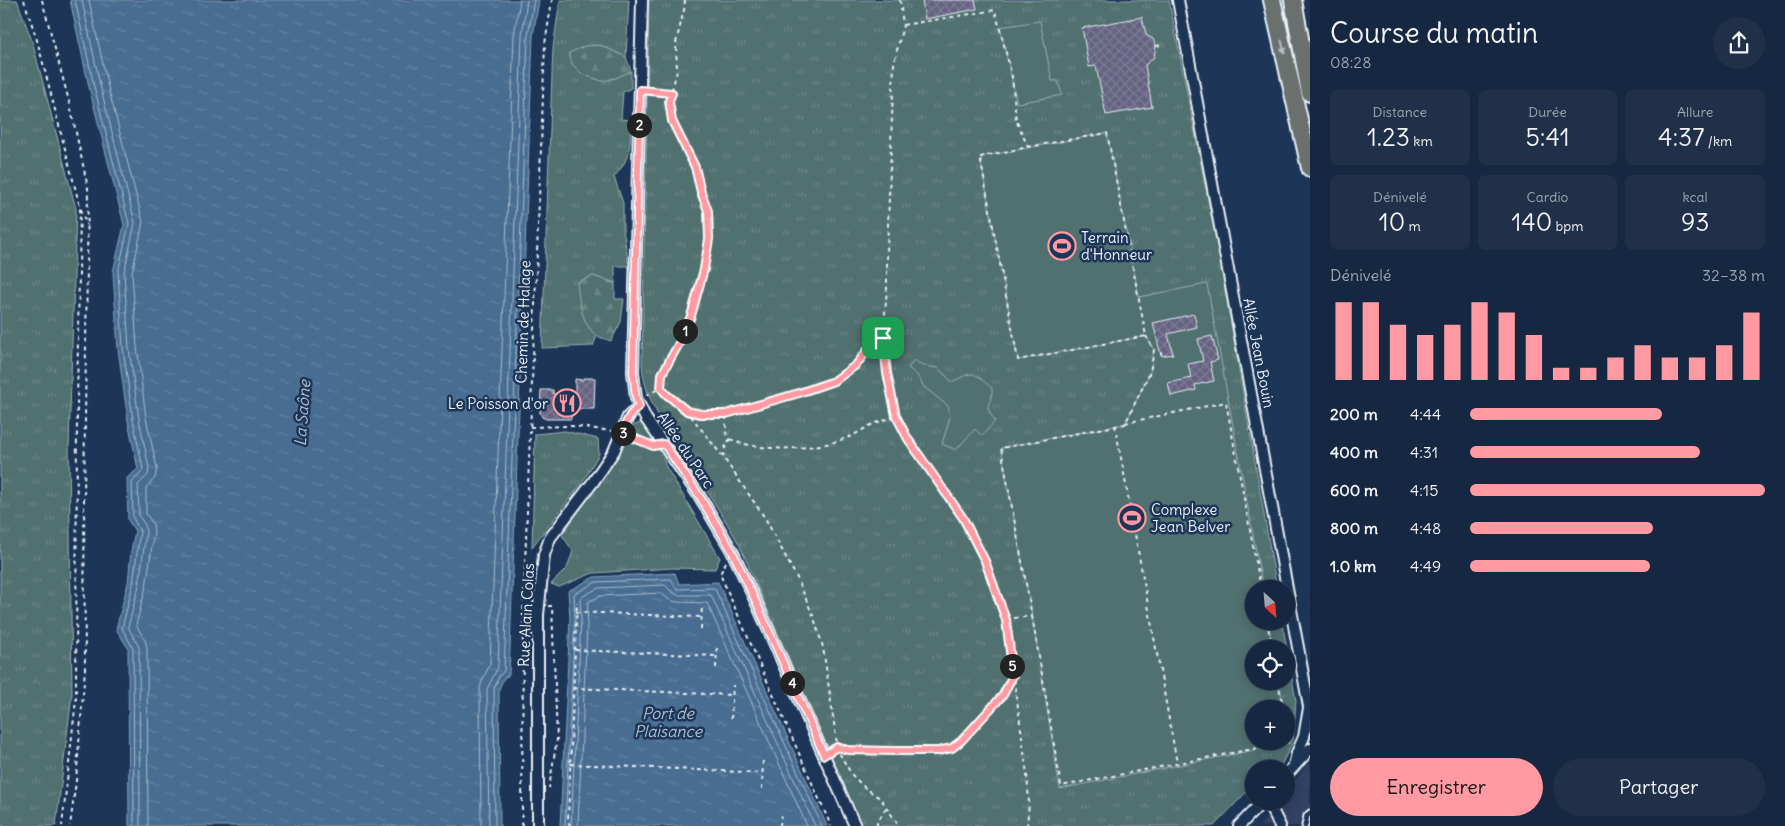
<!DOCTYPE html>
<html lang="fr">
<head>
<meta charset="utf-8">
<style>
	body { margin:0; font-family:Delius,sans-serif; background:#1f3048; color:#f1f3f6; height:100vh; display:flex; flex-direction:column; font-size:19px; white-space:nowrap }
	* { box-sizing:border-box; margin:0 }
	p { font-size:16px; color:#9ea6b1 }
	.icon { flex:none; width:28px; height:28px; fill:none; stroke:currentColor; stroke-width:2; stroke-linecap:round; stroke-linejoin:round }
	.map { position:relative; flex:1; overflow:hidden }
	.details { display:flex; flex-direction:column; background:#162841; width:475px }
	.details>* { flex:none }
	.needle { width:32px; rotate:154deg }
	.buttons { position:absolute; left:1245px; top:580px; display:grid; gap:10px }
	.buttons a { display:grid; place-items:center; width:50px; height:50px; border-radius:50%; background:#162841; box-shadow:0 2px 12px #0003,0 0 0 1px #35445a; font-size:25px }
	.pin { position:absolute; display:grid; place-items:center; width:42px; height:42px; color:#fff; margin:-21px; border-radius:10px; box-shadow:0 2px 8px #0006 }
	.km { position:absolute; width:25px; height:25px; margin:-12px; border-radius:50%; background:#222; color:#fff; font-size:14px; line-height:25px; text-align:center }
	.round { display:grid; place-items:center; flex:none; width:52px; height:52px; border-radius:26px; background:#1f3048 }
	.head { display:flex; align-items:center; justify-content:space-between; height:85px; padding:0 20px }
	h1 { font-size:28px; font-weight:600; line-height:38px }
	.metrics { display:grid; grid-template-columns:repeat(3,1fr); gap:8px; height:85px; padding:5px 20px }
	.metrics div { display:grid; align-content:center; border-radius:8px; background:#1f3048; text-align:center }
	.metrics b { font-size:25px; font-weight:600 }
	.metrics small { font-size:14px; font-weight:400 }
	.metrics p { font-size:14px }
	.chart { height:140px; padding:10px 20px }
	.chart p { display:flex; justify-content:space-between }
	.chart svg { width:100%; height:90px; margin-top:5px; stroke:#ff9aa2; stroke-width:6 }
	.button { display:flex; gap:10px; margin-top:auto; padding:10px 20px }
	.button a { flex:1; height:58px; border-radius:30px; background:#ff9aa2; color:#111; font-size:20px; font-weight:600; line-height:58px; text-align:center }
	.button a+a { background:#1f3048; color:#f1f3f6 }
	ul { padding:0 20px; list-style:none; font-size:16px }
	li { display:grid; grid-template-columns:80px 60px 1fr; align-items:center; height:38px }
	li i { height:12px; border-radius:6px; background:#ff9aa2 }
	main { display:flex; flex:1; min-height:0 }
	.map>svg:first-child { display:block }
	.built { fill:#334364 }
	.grass { fill:url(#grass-tufts); stroke:#9cb0b4; fill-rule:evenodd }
	.forest { fill:url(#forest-firs); stroke:#9cb0b4 }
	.pitch { fill:#51706f; stroke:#9cb0b4 }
	.water { fill:url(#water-ripples); stroke:#89a2ba }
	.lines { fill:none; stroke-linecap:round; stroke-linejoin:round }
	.shore { stroke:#a8bccf; stroke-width:1 }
	.building { fill:url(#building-cross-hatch); stroke:#e8f1f8 }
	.service-casing { stroke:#e8f1f8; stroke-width:9 }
	.minor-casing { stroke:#e8f1f8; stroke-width:14 }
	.primary-casing { stroke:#e8f1f8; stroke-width:20 }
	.path { stroke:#e8f1f8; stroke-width:2; stroke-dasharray:4 4; stroke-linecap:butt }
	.service { stroke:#1d3557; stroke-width:5 }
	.minor { stroke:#1d3557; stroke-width:10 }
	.primary { stroke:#6b706d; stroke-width:16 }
	.oneway { fill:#b6bdc0 }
	.route-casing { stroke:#fff; stroke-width:10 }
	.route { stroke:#ff9aa2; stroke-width:6 }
	.labels { text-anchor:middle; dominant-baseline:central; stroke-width:5; stroke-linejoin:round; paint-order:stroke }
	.poi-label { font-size:15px; fill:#e8f1f8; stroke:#1d3557; text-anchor:start }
	.street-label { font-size:15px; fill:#e8f1f8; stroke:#1d3557 }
	.water-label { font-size:16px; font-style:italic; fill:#b0c3d4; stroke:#1d3557 }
</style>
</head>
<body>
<main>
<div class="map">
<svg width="1310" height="826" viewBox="0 0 1310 826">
	<defs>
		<pattern id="grass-tufts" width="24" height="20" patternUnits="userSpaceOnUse" patternTransform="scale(1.25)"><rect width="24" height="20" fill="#51706f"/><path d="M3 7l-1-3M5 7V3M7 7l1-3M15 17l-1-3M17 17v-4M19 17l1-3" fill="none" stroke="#6a8584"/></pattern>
		<pattern id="forest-firs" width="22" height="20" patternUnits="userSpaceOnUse" patternTransform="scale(1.25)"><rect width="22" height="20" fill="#51706f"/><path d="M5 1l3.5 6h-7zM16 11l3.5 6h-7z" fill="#6a8584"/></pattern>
		<pattern id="water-ripples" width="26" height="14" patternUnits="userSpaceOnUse" patternTransform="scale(1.25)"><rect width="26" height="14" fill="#496d91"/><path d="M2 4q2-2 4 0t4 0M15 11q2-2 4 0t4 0" fill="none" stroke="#6382a1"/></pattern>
		<pattern id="building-cross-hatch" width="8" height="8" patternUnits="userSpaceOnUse" patternTransform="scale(1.25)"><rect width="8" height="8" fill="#666382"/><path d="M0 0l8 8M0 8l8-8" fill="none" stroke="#7c7a94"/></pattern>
	</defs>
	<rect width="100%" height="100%" fill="#1d3557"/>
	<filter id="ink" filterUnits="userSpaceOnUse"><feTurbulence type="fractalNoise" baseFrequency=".02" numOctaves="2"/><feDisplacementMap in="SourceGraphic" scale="10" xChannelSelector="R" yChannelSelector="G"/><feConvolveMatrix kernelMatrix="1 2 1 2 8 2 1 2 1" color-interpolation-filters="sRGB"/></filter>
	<g filter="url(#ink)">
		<path class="built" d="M1308 764H1310V826H1260L1279 801H1286V792Z"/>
		<path class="grass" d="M0 0H17L32 41 76 209 69 447 72 694 56 826H0Z
			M560 0H629L626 57 600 45 572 64C593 84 606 83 631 71V88L623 92 621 119 631 120C630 145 632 157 614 177L623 203V229L629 266H615V283L593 276 587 324 597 336 593 346 542 348 553 48Z
			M649 0H1169L1221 266 1277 589H1254V621H1282L1296 701 1293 742 1279 769H1254V784L1214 826H862L739 544C724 518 709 494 693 469 672 436 644 404 642 364ZM1254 649H1286V681H1254ZM1254 709H1286V741H1254Z
			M640 423 644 425 663 449 665 465 720 558 715 569 672 568 593 573 559 587 551 584 567 568 573 551 562 535 619 454 630 427Z
			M565 431 598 439 599 454 582 483 532 547 535 434Z"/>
		<path class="forest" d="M600 45 626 57 631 71 616 78 602 81 582 74 572 64 569 53 585 46Z
			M593 276 615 283V299H624L621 322 611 341C606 339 600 338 596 335 581 323 579 300 577 282Z"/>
		<path class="pitch" d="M1040 21 1052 81H1058L1062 95 1017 103 1000 27Z
			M1107 133 1139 297 1207 284 1263 589H1254V621H1268L1273 649H1254V681H1279L1284 709H1254V741H1286V720L1290 743 1060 789 1032 616 1001 448 1125 424 1150 372 1154 350 1146 336 1018 360 980 157Z
			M914 360 924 366 938 368 952 382C976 370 971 371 992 388 993 407 981 401 995 421L982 436 975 429 956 450 942 444 950 417 948 406 924 387 917 375 908 368Z"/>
		<path class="water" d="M70 0H539L533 36 509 675 504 678 499 689 500 826H129L128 648 116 629 128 583 131 551 135 531 128 520 127 478 138 469 128 421 118 349 113 272 124 225 89 87Z
			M675 573 679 584 718 582 827 826H560L570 618 568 591 594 577Z"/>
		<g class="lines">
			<path class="shore" d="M75 0 94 86 129 224 118 272 123 348 133 420 143 469 141 473 132 482 133 518 140 531 133 584 122 628 133 648 134 826
				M82 0 100 85 135 223 124 273 129 348 139 419 149 468 148 475 138 485 139 516 145 525 146 532 139 585 128 627 139 647 140 826
				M89 0 107 83 143 222 132 273 137 347 146 418 157 468 155 478 146 488V514L153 524 154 532 146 587 136 625 145 640 147 647 148 826
				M481 826 480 688 482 681 490 664 514 35 520 0
				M489 826 487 689 498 667 522 35 527 0
				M495 826 494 689 499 676 504 671 528 35 534 0
				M565 826 575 619 574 594 596 582 670 579C674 580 673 587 678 589L713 588 715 589 822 826
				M571 826 581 619 580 598 598 588 665 585 672 592 677 595H711L815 826
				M578 826 588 602 600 596 661 593 668 599 676 602 707 603 807 826"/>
		</g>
		<path class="building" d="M922 0H975L977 9 925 19Z
			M1142 17 1146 35 1153 39 1156 46 1154 57 1145 65 1152 107 1106 115 1096 66 1089 67 1082 28Z
			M1194 314 1197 327 1168 334 1173 354 1162 356 1161 352V355L1153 323Z
			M1212 336 1218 360 1210 362 1214 381 1195 385 1196 390 1171 396 1168 383 1191 378 1188 364 1203 361 1198 339Z
			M583 378H595L594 409H571V419H546L542 417 540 413 541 390H553V394L575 395V379L583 380Z"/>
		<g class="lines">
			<g class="service-casing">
				<path id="service" d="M1305 826 1307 816 1310 813"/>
			</g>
			<g class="minor-casing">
				<path id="minor" d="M642 0 633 372 636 398 646 419 700 497 732 551 757 604 855 826
					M1178 0 1310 712
					M1294 766 1297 753 1304 737 1309 708
					M1286 775 1310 749
					M1266 801 1272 810 1280 826
					M538 826V615L544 555 550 538 593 482 614 451 628 417 639 406
					M1239 826 1263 801"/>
			</g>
			<g class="primary-casing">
				<path id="primary" d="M1272 0 1310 168
					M1293 0 1310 93"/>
			</g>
			<path class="path" d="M24 0 37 40 80 207 77 405 76 700 62 826
				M42 0 70 105 88 188 84 499 85 669 76 781 70 826
				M685 0 684 10 676 43 677 71 669 101 672 121 695 167 701 192 708 211 709 239 704 269 691 315 682 338 662 373 661 388 666 394 687 411 723 457 765 518 797 578 814 618 823 647 838 751 852 775 864 787 881 799 899 826
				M900 0 903 25 894 63 887 252V288L883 338 887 373 896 416 908 439 963 517 985 561 1006 619 1027 774 1029 803 1027 826
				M903 25 995 10 1012 76 1016 120 1028 147 980 157 1018 360 1146 336 1107 133 1028 147
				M1156 46 1164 45
				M650 91 672 93
				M81 209 87 226
				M646 395 661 388
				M687 411 701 414H726L818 387 845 374 856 365 873 343 883 338
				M1125 423 1226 402 1261 589
				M1115 425 1177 763
				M530 427 571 426 612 431
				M631 437 652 445
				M730 439C762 453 812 450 844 439 853 436 862 430 871 425 879 422 888 419 896 416
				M723 457 726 445 730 439 726 432V414
				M726 562 720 574 831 826
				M548 606H552L557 739 549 788
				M576 612 701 617
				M1032 616 1061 786 1289 742 1286 728
				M1006 619 1032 616 1001 448 1125 424 1150 372 1154 350 1146 336
				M1267 621 1272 649
				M701 629 702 605
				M575 650 717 656
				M716 668 717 647
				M1278 681 1283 709
				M573 688 732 695
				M731 719 733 685
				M832 750 837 747 848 750 938 751 951 748 961 741 1003 695 1013 675
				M570 764 762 773
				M762 789 763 758
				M522 826 523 616 545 44 552 0
				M570 826 568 820 577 602
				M780 826 781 816
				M877 826V823L887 806"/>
			<use href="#service" class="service"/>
			<use href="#minor" class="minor"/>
			<use href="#primary" class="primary"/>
		</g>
		<defs><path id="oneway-solid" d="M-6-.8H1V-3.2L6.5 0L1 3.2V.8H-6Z" transform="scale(1.25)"/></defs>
		<use class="oneway" href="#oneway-solid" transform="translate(1283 47) rotate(77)"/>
	</g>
	<g class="lines" filter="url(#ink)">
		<g class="route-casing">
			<path id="route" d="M640 90 672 93 669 101 672 121 695 167 701 192 708 211 709 239 704 269 691 316 682 338 662 374 661 388 666 394 687 411 701 414H726L799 393 834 381 856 365 873 343 883 338 887 373 896 416 908 439 963 518 985 561 1006 620 1013 675 1003 695 961 741 952 748 938 751H893L848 750 837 747 824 755 757 604 732 551 700 497 664 444 653 446 622 433C626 422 629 414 639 406L636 398 633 372Z"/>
		</g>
		<use href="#route" class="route"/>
	</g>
	<defs>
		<g id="stadium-ring" transform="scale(1.4375)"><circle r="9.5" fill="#1d3557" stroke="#ff9aa2" stroke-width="1.5"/><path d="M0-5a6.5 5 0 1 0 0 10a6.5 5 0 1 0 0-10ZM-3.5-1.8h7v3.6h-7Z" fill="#ff9aa2"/></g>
		<g id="restaurant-ring" transform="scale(1.4375)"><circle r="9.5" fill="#1d3557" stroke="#ff9aa2" stroke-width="1.5"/><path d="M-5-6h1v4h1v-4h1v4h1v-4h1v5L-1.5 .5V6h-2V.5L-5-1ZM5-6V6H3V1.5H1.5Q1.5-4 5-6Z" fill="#ff9aa2"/></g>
	</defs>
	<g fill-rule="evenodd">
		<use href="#stadium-ring" x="1062" y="246"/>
		<use href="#restaurant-ring" x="567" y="403"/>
		<use href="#stadium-ring" x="1132" y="518"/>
	</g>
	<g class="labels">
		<g class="poi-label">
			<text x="1081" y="237">Terrain<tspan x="1081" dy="17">d'Honneur</tspan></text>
			<text x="548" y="403" text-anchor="end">Le Poisson d'or</text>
			<text x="1151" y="509">Complexe<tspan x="1151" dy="17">Jean Belver</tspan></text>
		</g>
		<g class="street-label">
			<text transform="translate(523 322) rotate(-88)">Chemin de Halage</text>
			<text transform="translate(1259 353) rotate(79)">Allée Jean Bouin</text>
			<text transform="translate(686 450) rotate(56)">Allée du Parc</text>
			<text transform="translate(526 615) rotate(-87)">Rue Alain Colas</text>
		</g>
		<g class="water-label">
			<text transform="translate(302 413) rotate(-86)">La Saône</text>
			<text x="668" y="713">Port de<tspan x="668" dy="18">Plaisance</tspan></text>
		</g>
	</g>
</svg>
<div class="buttons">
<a><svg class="needle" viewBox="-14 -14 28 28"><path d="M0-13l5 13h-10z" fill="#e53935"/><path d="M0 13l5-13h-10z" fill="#9ea6b1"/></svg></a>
<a><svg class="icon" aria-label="locate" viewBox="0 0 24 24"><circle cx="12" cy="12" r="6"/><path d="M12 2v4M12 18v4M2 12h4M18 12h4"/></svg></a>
<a>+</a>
<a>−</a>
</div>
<div class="pin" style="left:883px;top:338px;background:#1e9e55"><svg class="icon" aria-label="arrive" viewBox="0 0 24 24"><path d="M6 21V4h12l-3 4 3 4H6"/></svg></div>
<b class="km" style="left:685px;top:331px">1</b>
<b class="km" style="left:639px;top:125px">2</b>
<b class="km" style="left:623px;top:433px">3</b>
<b class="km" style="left:792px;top:683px">4</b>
<b class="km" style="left:1012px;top:666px">5</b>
</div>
<section class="details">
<div class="head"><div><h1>Course du matin</h1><p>08:28</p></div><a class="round"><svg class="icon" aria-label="share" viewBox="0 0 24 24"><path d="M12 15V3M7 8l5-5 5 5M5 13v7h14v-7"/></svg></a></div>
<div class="metrics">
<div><p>Distance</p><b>1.23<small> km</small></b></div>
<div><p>Durée</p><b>5:41</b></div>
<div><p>Allure</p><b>4:37<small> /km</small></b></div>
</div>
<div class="metrics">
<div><p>Dénivelé</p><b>10<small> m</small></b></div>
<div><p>Cardio</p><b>140<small> bpm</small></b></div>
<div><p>kcal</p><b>93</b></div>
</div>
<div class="chart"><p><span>Dénivelé</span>32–38 m</p>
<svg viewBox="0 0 160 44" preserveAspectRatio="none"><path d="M5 44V6M15 44V6M25 44V17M35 44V22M45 44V17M55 44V6M65 44V11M75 44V22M85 44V38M95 44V38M105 44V33M115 44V27M125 44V33M135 44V33M145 44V27M155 44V11"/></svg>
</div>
<ul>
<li><b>200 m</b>4:44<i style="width:65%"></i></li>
<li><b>400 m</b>4:31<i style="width:78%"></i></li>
<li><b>600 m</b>4:15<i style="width:100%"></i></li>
<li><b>800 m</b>4:48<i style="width:62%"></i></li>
<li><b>1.0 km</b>4:49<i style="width:61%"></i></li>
</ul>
<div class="button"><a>Enregistrer</a><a>Partager</a></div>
</section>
</main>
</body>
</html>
